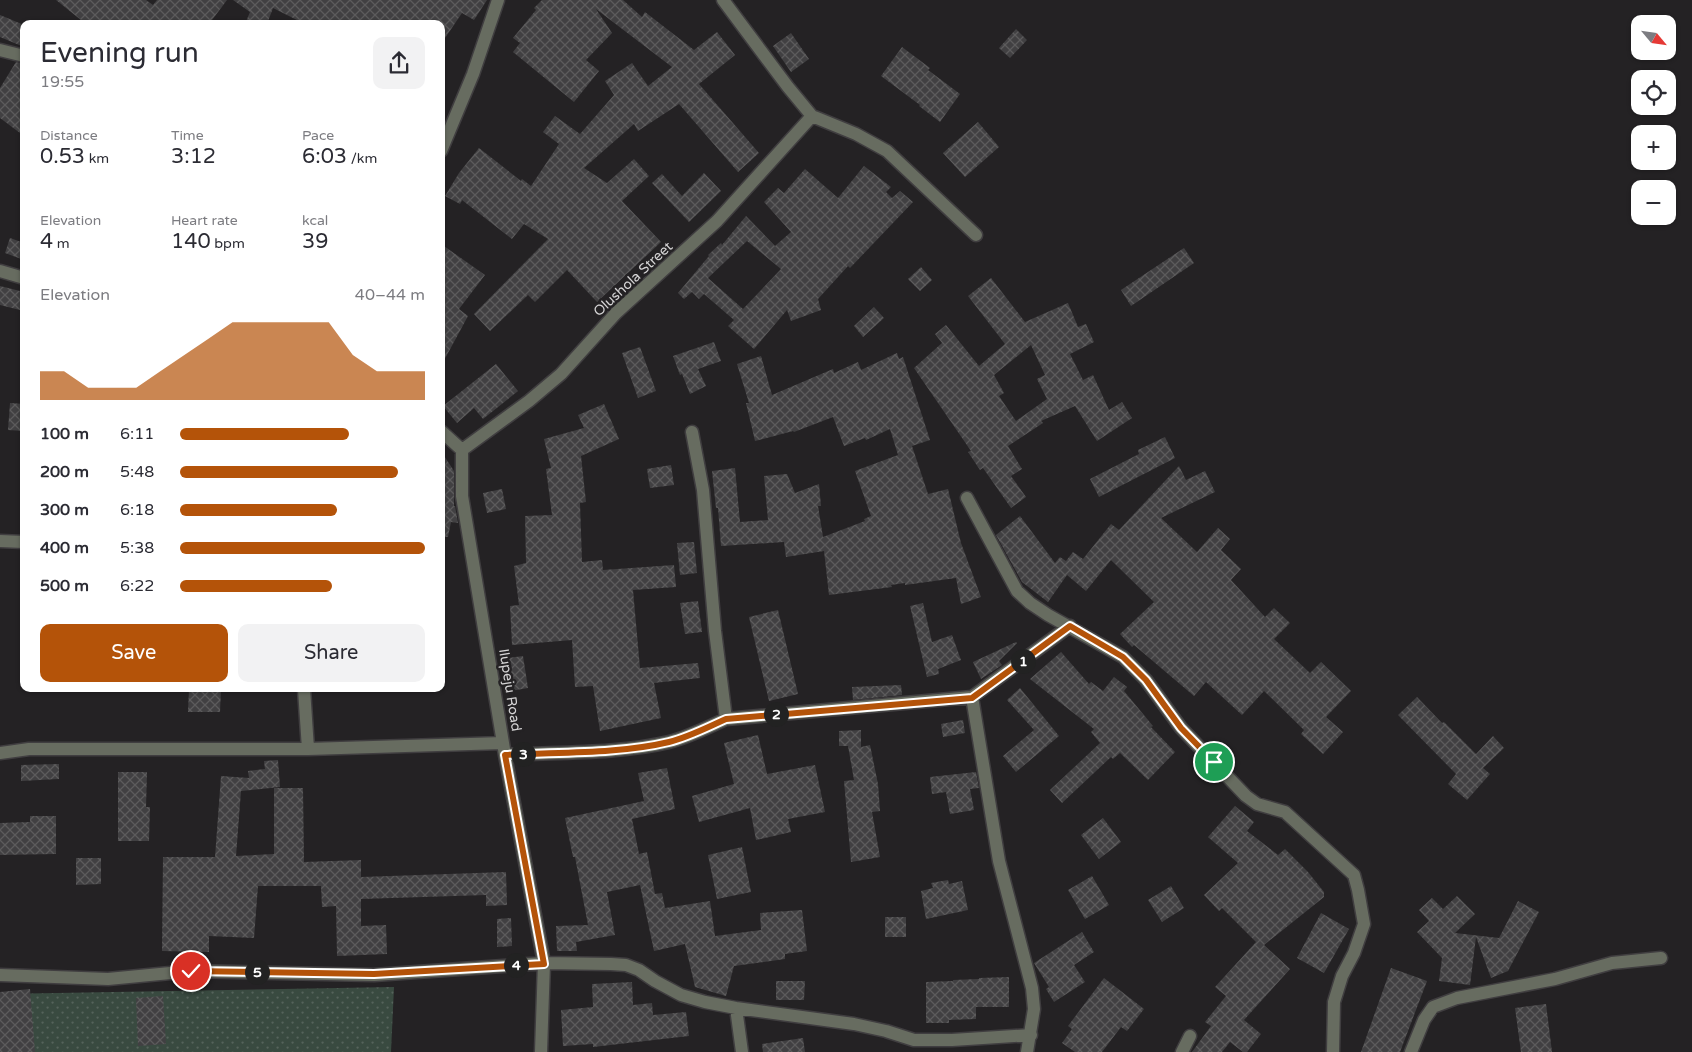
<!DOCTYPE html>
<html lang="en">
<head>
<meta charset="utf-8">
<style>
	body { margin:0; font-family:"Varela Round",sans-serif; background:#f2f2f3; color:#2b2b33; height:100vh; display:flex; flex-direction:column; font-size:19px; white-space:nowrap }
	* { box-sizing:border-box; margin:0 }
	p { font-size:16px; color:#7c7c81 }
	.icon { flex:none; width:28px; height:28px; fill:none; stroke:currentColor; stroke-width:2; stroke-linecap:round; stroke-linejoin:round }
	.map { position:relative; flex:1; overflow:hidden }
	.drawer { position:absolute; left:20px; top:20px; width:425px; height:672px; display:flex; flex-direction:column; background:#fff; border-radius:10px; box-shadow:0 1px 4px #0004 }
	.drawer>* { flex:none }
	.needle { width:32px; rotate:119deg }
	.fabs { position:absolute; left:1631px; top:15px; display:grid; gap:10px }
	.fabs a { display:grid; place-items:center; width:45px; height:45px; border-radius:10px; background:#fff; box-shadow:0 1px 4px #0004; font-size:25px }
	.pin { position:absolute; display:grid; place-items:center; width:42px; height:42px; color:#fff; margin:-21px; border:2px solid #fff; border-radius:50%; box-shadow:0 1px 5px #0007 }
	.km { position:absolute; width:25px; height:25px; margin:-12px; border-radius:50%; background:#222; color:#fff; font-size:14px; line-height:25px; text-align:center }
	.round { display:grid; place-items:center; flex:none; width:52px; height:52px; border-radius:10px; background:#f2f2f3 }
	.headline { display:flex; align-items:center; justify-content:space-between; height:85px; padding:0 20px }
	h1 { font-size:28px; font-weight:600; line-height:38px }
	.stats { display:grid; grid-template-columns:repeat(3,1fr); gap:8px; height:85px; padding:5px 20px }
	.stats div { display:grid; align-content:center }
	.stats b { font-size:21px; font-weight:600 }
	.stats small { font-size:14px; font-weight:400 }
	.stats p { font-size:14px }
	.chart { height:140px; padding:10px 20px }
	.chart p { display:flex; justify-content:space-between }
	.chart svg { width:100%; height:90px; margin-top:5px; fill:#b45309; opacity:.7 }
	.action { display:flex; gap:10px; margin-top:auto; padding:10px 20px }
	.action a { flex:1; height:58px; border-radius:10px; background:#b45309; color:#fff; font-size:20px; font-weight:600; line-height:58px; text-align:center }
	.action a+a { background:#f2f2f3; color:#2b2b33 }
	ul { padding:0 20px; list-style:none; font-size:16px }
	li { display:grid; grid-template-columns:80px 60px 1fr; align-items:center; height:38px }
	li i { height:12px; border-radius:6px; background:#b45309 }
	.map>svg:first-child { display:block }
	.grass { fill:url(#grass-dots) }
	.building { fill:url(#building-cross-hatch); fill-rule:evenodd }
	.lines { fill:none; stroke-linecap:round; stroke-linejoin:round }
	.minor-casing { stroke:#403e40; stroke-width:15 }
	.minor { stroke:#676c60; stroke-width:12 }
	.route-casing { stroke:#fff; stroke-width:10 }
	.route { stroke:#b45309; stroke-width:6 }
	.labels { text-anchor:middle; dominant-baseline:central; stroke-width:5; stroke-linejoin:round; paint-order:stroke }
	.street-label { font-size:14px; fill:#d5d4d5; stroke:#242224 }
</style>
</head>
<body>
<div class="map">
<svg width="1692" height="1052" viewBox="0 0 1692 1052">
	<defs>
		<pattern id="grass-dots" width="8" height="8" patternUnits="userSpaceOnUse" patternTransform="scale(1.25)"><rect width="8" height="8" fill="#394a40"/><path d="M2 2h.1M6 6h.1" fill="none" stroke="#55635b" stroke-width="1.8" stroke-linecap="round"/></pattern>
		<pattern id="building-cross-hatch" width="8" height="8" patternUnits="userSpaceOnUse" patternTransform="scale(1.25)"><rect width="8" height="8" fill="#414042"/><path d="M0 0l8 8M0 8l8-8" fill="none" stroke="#5c5b5c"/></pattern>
	</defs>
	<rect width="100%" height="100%" fill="#242224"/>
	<path class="grass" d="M394 987 391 1052H0V994Z"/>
	<path class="building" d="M56 0H146L153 5 157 0H227L209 24H86Z
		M233 0H487L474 20 462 13 441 44V24H305L273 8 267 24H245L250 12Z
		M542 0H623L642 17 645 12 694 50 717 32 735 55 699 84 759 153 738 172 679 104 638 131 634 124 584 168 607 183 634 159 649 176 622 201 661 242 597 302 567 270 535 302 528 295 490 331 474 314 548 239 524 224 512 239 462 200 460 204 445 196 459 173 479 148 521 181 522 179 531 186 559 144 543 132 555 116 580 134 614 95 605 81 632 63 648 86 672 67 596 9 612 33 586 60 599 71 574 102 513 52 520 43 513 38 536 10 534 8Z
		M0 15 24 25V47L0 37Z
		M1016 29 1027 40 1010 58 999 48Z
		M791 33 809 59 791 72 773 46Z
		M902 47 930 68 928 70 960 94 940 122 919 106 920 105 881 76Z
		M16 62 24 64V136L0 118V88Z
		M978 122 999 147 965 177 943 153Z
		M864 166 891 187 886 192 892 198 900 191 913 202 850 268 848 266 818 299 821 310 791 321 787 310 754 349 728 326 734 320 704 294 699 299 692 292 684 299 678 293 709 256 708 255 721 243 722 245 746 216 775 246 791 232 764 202 778 188 784 193 805 169 838 198ZM747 241 781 269 743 309 708 278Z
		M704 173 721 191 689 222 652 183 662 174 682 196Z
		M10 238 24 243V260L5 253Z
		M441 244 485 275 459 309 468 316 441 366Z
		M1184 248 1194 263 1131 306 1121 290Z
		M921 267 932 280 920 291 908 279Z
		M991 278 1025 322 1068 303 1078 327 1086 324 1094 342 1070 354 1083 380 1093 375 1109 410 1122 402 1132 418 1097 441 1075 406 1041 421 1043 423 1008 446 1022 469 1011 476 1026 497 1011 508 983 468 980 470 968 452 971 451 914 368 942 343 935 334 946 325 979 366 1005 344 968 296ZM1031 345 1045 375 1037 379 1047 399 1016 421 999 396 1004 393 994 375Z
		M0 286 24 292V311L0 305Z
		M874 307 884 318 863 337 854 326Z
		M714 342 721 361 698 369 706 386 690 394 682 374 680 375 673 356Z
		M640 347 656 391 638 398 622 353Z
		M897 353 899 359 903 357 930 440 912 446 928 494 948 489 961 543 981 597 961 604 956 578 905 585V583L891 585 892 587 829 595 824 551 786 557 784 542 721 546 718 508H716L712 471 735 468 740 522 768 520 764 476 787 474 795 493 819 484 821 506H818L823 537 865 521 864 519 871 516 855 471 898 455 890 429 866 440 865 438 844 446 833 417 794 432 793 431 755 441 746 403H749L737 364 761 356 772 395 833 369 834 373 858 362 861 370Z
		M496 364 518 391 483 419 474 408 457 423 443 406Z
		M10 403 24 404V431L8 430Z
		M604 404 619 439 581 456 586 502 580 503 582 562 602 560 603 570 674 565 676 587 633 590 640 668 698 663 700 678 654 683 661 718 600 731 593 686 575 687 572 640 512 645 510 606 519 605 514 566 526 563 525 516 552 515 546 469 551 468 544 439 584 428 578 415Z
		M1165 437 1175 458 1099 497 1090 479 1139 454 1138 450Z
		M441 451 454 471V506H455L458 523 451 522 448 537H441V496L444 481 441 477Z
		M671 465 674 485 650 488 647 469Z
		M1179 466 1186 480 1205 471 1215 492 1161 518 1197 552 1218 528 1230 539 1221 550 1241 569 1231 580 1265 617 1274 608 1290 623 1274 639 1310 673 1321 662 1351 691 1326 717 1343 732 1323 754 1301 734 1304 730 1264 691 1242 715 1206 682 1194 696 1134 645 1132 647 1120 634 1154 602 1111 560 1086 591 1067 575 1048 602 1022 582 996 535 1020 516 1055 563 1060 557 1066 561 1073 552 1083 559 1111 524 1119 530Z
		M502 489 506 509 487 513 483 493Z
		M694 542 697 573 680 575 677 543Z
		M698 601 702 632 685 634 680 603Z
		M923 603 932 642 952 635 961 660 938 669 939 674 927 677 910 606Z
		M778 610 798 694 769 701 749 617Z
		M1016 642 1017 643 999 661 1002 665 981 679 973 662Z
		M1061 652 1089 684 1091 682 1103 691 1114 677 1127 687 1124 691 1153 726 1151 727 1175 752 1148 780 1120 753 1113 759 1111 757 1062 803 1050 790 1100 743 1091 732 1094 729 1030 679Z
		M523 656 528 688 505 692 500 659Z
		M901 685 902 695 853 700 852 687Z
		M1020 688 1059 736 1016 772 1003 756 1034 730 1007 700Z
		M189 689H221L220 712H188Z
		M1417 697 1442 723 1444 722 1476 754 1493 736 1504 748 1483 768 1490 774 1467 800 1448 784 1456 774 1398 715Z
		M963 720 965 733 943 737 941 724Z
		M861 730V747L870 745 878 784 880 811 872 812 880 857 851 862 844 781 854 780 848 746H839V731Z
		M758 735 767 774 815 765 825 812 788 819 791 832 756 840 750 808 699 822 692 796 734 784 724 743Z
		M278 760 280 787 241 791 236 856 274 854V788H303L304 862 361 860V877L506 872 507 905 486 906V895L361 899V926L386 925 387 954 337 956 336 906 322 907 321 886H258L254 938 209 936V952L162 951 163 857H215L221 776 249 778 248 771 265 769 264 761Z
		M59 764V779L21 781V765Z
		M667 768 675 809 632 819 639 854 647 852 655 894 662 893 665 908 710 901 715 936 761 930 760 913 802 910 807 951 785 954V959L734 966 726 996 695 987 685 944 654 951 640 885 607 892 615 935 576 942 577 951H557L556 926 588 925 575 857H573L565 818 644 801 638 773Z
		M118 772H147L146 807H150L149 841H118Z
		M976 772 979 788 970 789 974 810 950 814 946 792 932 794 930 777Z
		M1235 806 1254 822 1247 831 1278 855 1285 849 1308 872 1324 892V897L1264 945 1290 969 1244 1020 1261 1034 1247 1052H1243L1230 1042 1222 1052H1192L1211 1026 1205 1022 1226 996 1215 987 1256 942 1222 908 1219 911 1204 895 1238 863 1208 837Z
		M30 816H56V854L0 855V823L30 822Z
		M1103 818 1121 842 1099 859 1081 835Z
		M742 847 751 892 717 899 708 855Z
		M76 858H101V884L76 885Z
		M1092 876 1109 905 1085 919 1068 890Z
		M948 880 949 884 962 881 968 910 926 919 921 891 933 888 931 883Z
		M1171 886 1184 908 1162 922 1148 900Z
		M1457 896 1475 914 1455 933 1499 938 1518 901 1539 912 1508 971 1491 978 1476 937 1470 985 1439 981 1442 958 1417 932 1429 921 1419 910 1432 898 1443 909Z
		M1321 913 1349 929 1324 973 1297 958Z
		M885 917H906V937H885Z
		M511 918 512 946 497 947V919Z
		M1082 932 1094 952 1074 965 1085 982 1054 1002 1046 989 1049 987 1034 963Z
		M1391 968 1427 981 1400 1052H1361Z
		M1009 977V1007H976V1019L949 1020V1023H926V982L953 981V980L979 979V978Z
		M1104 978 1144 1009 1127 1031 1121 1027 1102 1052H1075L1062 1043 1072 1029 1068 1026Z
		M776 981H805L804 1000H776Z
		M632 982 633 1005 652 1003 653 1015 686 1012 689 1036 593 1047V1044L563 1046 561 1010 593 1007 592 984Z
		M30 989 35 1052H0V992Z
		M163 996 166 1044 138 1046 136 998Z
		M1546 1004 1552 1052H1521L1515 1008Z
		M803 1038 805 1052H763L762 1044Z"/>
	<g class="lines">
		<g class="minor-casing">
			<path id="minor" d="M723 0 788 87 812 116 856 134 887 151 976 235
				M0 50 24 56
				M441 151 473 74 498 0
				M0 271 24 278
				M441 431 462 450V496L505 755 544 963 541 1052
				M692 432 703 490 715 631 726 719
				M462 450 529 401 561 374 616 313 717 221 812 116
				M967 498 1017 591 1030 603 1048 615 1123 657 1146 680 1181 728 1246 796 1257 804 1285 812 1354 875 1358 890 1364 924 1354 953 1342 976 1334 1002 1333 1052
				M0 541 24 542
				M304 689 308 749
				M972 697 999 861 1032 988 1034 1009 1027 1052
				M0 753 29 749H308L503 743
				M505 755C557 752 619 754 669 742 689 737 708 727 726 719L972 697 1070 626
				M0 975 108 979 191 971 374 975 544 963 611 964 626 965 639 970 655 981 681 995 705 1002 736 1008 854 1024 886 1031 914 1040H952L1031 1035
				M736 1008 742 1052
				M1182 1052 1190 1036
				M1411 1052 1424 1020 1433 1007 1457 998 1555 979 1612 963 1661 958"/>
		</g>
		<use href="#minor" class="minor"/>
	</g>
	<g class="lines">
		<g class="route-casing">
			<path id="route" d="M191 971 374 974 544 964 505 755C557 752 619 754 669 742 689 737 708 727 726 719L972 698 1070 626 1123 657 1146 680 1181 728 1214 762"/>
		</g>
		<use href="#route" class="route"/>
	</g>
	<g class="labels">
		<g class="street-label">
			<text transform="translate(633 279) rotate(-43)">Olushola Street</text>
			<text transform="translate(510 690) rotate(81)">Ilupeju Road</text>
		</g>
	</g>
</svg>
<div class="fabs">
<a><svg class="needle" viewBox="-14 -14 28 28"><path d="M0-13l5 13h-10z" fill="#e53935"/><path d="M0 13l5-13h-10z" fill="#7c7c81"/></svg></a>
<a><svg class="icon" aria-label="locate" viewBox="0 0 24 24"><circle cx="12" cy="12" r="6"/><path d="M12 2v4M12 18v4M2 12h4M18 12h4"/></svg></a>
<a>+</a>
<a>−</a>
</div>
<div class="pin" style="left:1214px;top:762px;background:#1e9e55"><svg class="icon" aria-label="arrive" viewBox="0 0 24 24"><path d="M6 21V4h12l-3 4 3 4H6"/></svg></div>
<div class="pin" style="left:191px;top:971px;background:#d93025"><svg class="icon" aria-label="check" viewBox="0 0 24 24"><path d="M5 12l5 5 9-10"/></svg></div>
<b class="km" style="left:1023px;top:661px">1</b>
<b class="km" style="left:776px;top:714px">2</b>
<b class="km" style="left:523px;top:754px">3</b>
<b class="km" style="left:516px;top:965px">4</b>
<b class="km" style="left:257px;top:972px">5</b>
<section class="drawer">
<div class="headline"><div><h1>Evening run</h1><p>19:55</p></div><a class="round"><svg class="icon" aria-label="share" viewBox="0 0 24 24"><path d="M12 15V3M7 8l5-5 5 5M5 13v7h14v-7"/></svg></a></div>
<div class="stats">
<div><p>Distance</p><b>0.53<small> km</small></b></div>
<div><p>Time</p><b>3:12</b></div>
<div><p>Pace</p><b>6:03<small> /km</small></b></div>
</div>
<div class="stats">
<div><p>Elevation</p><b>4<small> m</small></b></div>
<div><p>Heart rate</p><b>140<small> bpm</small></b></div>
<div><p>kcal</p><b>39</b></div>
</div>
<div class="chart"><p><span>Elevation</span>40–44 m</p>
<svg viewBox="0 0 160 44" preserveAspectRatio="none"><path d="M0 44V30L10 30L20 38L30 38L40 38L50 30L60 22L70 14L80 6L90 6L100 6L110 6L120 6L130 22L140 30L150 30L160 30V44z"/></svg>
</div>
<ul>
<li><b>100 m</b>6:11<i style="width:69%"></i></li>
<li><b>200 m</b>5:48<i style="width:89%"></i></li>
<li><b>300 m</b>6:18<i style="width:64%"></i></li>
<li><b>400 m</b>5:38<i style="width:100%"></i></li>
<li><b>500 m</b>6:22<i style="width:62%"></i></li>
</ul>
<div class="action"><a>Save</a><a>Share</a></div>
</section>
</div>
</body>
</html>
